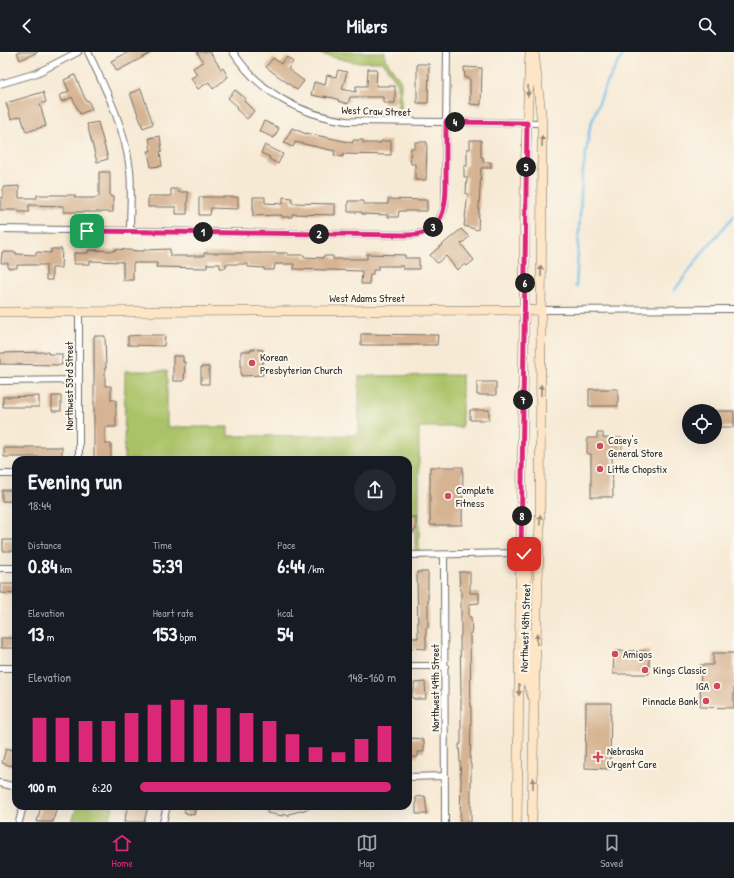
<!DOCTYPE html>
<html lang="en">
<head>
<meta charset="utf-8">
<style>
	body { margin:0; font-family:"Patrick Hand",sans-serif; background:#242831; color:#f1f3f6; height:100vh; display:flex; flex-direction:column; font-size:15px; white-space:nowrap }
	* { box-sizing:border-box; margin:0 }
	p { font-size:13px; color:#9ea1a6 }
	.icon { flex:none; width:22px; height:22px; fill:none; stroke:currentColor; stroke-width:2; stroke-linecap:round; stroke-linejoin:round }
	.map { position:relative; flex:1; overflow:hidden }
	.sheet { position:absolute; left:12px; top:404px; width:400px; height:354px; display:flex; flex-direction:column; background:#171b24; border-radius:12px; box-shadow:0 4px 16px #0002 }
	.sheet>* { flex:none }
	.controls { position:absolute; left:682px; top:352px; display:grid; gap:8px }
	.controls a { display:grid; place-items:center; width:40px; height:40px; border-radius:50%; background:#171b24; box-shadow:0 4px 16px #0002; font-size:20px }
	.pin { position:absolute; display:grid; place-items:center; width:34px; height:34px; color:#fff; margin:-17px; border-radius:8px; box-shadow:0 2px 6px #0006 }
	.km { position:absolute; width:20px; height:20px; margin:-10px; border-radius:50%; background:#222; color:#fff; font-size:11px; line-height:20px; text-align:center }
	.round { display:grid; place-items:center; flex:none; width:42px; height:42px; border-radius:21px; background:#242831 }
	.overview { display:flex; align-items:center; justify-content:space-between; height:68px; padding:0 16px }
	h1 { font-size:22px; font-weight:700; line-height:30px }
	.metrics { display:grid; grid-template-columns:repeat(3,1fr); gap:6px; height:68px; padding:4px 16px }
	.metrics div { display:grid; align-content:center }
	.metrics b { font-size:20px; font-weight:700 }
	.metrics small { font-size:11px; font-weight:400 }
	.metrics p { font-size:11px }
	.chart { height:112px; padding:8px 16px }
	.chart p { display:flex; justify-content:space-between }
	.chart svg { width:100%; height:72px; margin-top:4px; stroke:#db2777; stroke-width:6 }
	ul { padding:0 16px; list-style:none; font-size:13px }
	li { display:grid; grid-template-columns:64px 48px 1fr; align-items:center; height:30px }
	li i { height:10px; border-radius:5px; background:#db2777 }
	header { display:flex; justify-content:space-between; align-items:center; height:52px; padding:0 16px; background:#171b24; font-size:18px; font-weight:700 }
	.tab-bar { display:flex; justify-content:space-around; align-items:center; height:56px; border-top:1px solid #363941; background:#171b24; font-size:11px; color:#9ea1a6 }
	.tab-bar a { display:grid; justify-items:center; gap:2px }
	.tab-bar .selected { color:#db2777 }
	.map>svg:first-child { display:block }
	.green { fill:#aac368; stroke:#6a774a }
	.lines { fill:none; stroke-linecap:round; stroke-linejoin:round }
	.stream { stroke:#74bdec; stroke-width:2.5 }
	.building { fill:#d6b392 }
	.street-casing { stroke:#726e66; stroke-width:8 }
	.secondary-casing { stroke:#726e66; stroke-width:10 }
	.street { stroke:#fff; stroke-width:6 }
	.secondary { stroke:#fee5c5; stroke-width:9 }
	.oneway { fill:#948878 }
	.route-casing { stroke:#fff; stroke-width:8 }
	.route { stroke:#db2777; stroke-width:5 }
	.poi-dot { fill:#d1495b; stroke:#fbf7ec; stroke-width:1.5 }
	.labels { text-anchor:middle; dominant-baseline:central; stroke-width:4; stroke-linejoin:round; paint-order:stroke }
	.street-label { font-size:11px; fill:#2b2b2b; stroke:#fbf7ec }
	.poi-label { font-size:11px; fill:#2b2b2b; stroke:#fbf7ec; text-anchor:start }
</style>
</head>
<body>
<header><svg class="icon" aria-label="back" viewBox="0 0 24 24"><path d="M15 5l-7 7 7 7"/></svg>Milers<svg class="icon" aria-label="search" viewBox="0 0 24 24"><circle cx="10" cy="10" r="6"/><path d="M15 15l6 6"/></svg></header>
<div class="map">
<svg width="734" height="770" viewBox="0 0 734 770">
	<rect width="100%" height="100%" fill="#fbf7ec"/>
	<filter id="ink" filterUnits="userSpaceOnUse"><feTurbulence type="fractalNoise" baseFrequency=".025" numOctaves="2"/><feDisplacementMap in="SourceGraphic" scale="8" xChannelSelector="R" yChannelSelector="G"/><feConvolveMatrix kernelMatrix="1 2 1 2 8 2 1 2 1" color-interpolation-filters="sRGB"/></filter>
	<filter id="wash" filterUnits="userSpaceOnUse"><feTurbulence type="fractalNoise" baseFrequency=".012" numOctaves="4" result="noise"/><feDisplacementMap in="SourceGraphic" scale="16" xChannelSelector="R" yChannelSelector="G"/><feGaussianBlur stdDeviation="0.9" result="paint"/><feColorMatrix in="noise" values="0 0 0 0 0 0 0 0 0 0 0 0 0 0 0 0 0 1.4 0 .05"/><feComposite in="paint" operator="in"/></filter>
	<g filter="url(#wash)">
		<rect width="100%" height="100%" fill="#f7ead5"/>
		<path class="green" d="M317 0H385V6L401 30V70H397L398 32 383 10H353L320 2Z
			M125 319H167V375H228V384L359 383V324L462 323V375H419V503H415V463H408V408H124Z
			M77 754H113L109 770H72Z"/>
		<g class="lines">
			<path class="stream" d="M576 235 582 125 590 75 605 35 624 0
				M674 239 706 196 734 164"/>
		</g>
		<g id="blocks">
			<path class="building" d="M17 0H38L20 8Z
				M129 0H153L117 19 111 9Z
				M197 0H210L221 17 223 16 228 25 213 37 209 30 198 37 191 26 197 23 193 16 203 10Z
				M287 5 293 10 288 17 304 29 297 38 266 15 273 6 281 12Z
				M417 12H429L428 51H417Z
				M464 15 482 16 481 53 470 52V26H465Z
				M368 17H377L376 34H395V51H383V45H350L348 52 338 49 339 48 334 46 324 44 327 46 311 43 314 30 325 33 327 23 336 25 338 18 347 20 342 37 356 40V34H367Z
				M75 23 86 49 88 48 92 57 80 62 72 45 62 50 59 44 69 39 64 28Z
				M141 37 153 72 143 76 130 41Z
				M235 38 246 47 244 49 254 59 247 67 236 57 238 55 228 46Z
				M43 40 46 50 40 52 46 74 26 80 21 64 11 67 6 51Z
				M264 69 279 76 274 86 259 79Z
				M98 70 108 107 97 110 87 72Z
				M292 76 306 82V81L353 91V88H363V91H381V89H391V103L343 102V105L334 103 335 99 295 90 293 95 284 91Z
				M160 84 162 99 160 100 162 114 151 115 148 99H151L149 86Z
				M470 88H481V105H483V110H491V116H481L478 178 464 174 468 142H466L467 125H464V114H467V97H470Z
				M415 90H427L426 128H415V112H411L410 103 411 96H415Z
				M265 93 283 102 278 112 269 107 270 105 261 101Z
				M99 120H110V144L113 145V160H64V154L29 153V160H19V158H0V146H3V135L19 134V146H37V143H75V146H96V145H99Z
				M171 137H179L178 140H188L187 162H176V155H148V144H171Z
				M199 145H238V157L211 156 210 163H199Z
				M253 145H265V151L283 152V145L292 146V151L335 152V163L292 162V165H282V163H277L253 164Z
				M388 147 427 148V159H399L398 165H388V163L362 162V160H348V149H363V152H388Z
				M461 177 469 185 461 192 474 208 467 214 465 212 457 218 446 204 437 211 430 203Z
				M51 197H62L61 216H52V228H46V213H17V216H8V211H1L2 200H16V202L36 203V200L51 201Z
				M115 197 139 199H144V198L170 197V204H204V201H288V203H304V205L323 206V204H333V207H367V202L405 203V206H419V217H403V214H378V218H373V222H370L369 232H361L362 219 294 217V212H275L274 218H264V216L248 215V212H226V216H220V212H207V216L156 215 157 211H133V228H123V210L90 209V212H74V201H88V198L115 199Z
				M361 282 438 283 437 293H361Z
				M143 283H165L164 294 128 293V284Z
				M94 284H105L106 316H105V334H111V348H116V375H105V392H111V407L110 408H94Z
				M251 297 263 298V323L241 324V299H251Z
				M48 300V302H62V313L0 312V301Z
				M173 304H183V310H185L184 329H173Z
				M201 315H209V332H201Z
				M477 330H496V343H477Z
				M589 337H618V354H589Z
				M39 344V355H3V345Z
				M52 344H61V359H52Z
				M470 358H489V368H470Z
				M715 359H734V375H715Z
				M597 381H603V386H622V404H612L613 445H591V402H587V386H597Z
				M25 395H62V405H4V396H25Z
				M430 415H463L462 473H430Z
				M2 438H16V449H2Z
				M409 465H416V478H414V480H408Z
				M3 488H16V499H3Z
				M417 520H428V576H426V597L408 596V586H418Z
				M459 520H470V541H479V551L469 552V565H471L472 581H470L471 670 470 712H471V770H460L461 728 459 692H461V643L460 584H461V537H460Z
				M0 532H16V542L0 541Z
				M1 586H16V596H1Z
				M614 599H649V622H613Z
				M713 601H734V656L700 655 701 613H713Z
				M425 630 426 647H414V646H412V639H414V631Z
				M586 651H611L610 717 585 716Z
				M410 686 422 687V689H424V700H418V705H410Z
				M6 696 16 699 12 714 2 711Z
				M425 744 427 762H416V745Z
				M41 754H57L53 770H37Z
				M128 754H148L144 770H124Z
				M186 754H196L194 763 184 761Z
				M268 754H311V756L289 762V764L283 762V764L267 761Z"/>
		</g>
	</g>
	<g filter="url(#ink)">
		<use href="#blocks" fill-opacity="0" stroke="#726e66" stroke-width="1"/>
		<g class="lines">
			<g class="street-casing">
				<path id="street" d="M88 0C106 38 125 75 130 118 132 138 130 159 130 179
					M233 0C259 40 300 63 347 69L542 71
					M0 32 37 21 78 0
					M0 177 410 183C429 182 442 170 445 152L447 0
					M541 258 734 257
					M0 329 79 328
					M79 408V259
					M0 422H16
					M408 503 521 501
					M444 503 445 770
					M0 516H16
					M408 614H445
					M0 616H16
					M408 725 445 724
					M0 731 16 735
					M19 770 23 754
					M163 770 167 754"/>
			</g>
			<g class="secondary-casing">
				<path id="secondary" d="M0 260 541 258
					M527 508V628L532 644
					M517 770 524 277 525 123 530 0
					M532 770 534 649 540 468 542 93V71L534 0"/>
			</g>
			<use href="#street" class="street"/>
			<use href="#secondary" class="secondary"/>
		</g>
		<defs><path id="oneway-solid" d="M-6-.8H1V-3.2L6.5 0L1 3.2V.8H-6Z"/></defs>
		<g class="oneway">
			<use href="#oneway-solid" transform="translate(528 39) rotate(92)"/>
			<use href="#oneway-solid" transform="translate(542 89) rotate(-90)"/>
			<use href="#oneway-solid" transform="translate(541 219) rotate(-90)"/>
			<use href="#oneway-solid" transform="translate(541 338) rotate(-90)"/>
			<use href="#oneway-solid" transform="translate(540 468) rotate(-89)"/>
			<use href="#oneway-solid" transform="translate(537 587) rotate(-88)"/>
			<use href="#oneway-solid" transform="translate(519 638) rotate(91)"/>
			<use href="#oneway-solid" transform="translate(533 731) rotate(-89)"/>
		</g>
	</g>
	<g class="lines" filter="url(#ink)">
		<g class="route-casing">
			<path id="route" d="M87 179 410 183C449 182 446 146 446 117 446 101 446 86 446 70L527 71 521 501 524 502"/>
		</g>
		<use href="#route" class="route"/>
	</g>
	<g class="poi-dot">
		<circle cx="252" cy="311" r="4"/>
		<circle cx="600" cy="394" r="4"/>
		<circle cx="600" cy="417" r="4"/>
		<circle cx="448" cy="444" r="4"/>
		<circle cx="615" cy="602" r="4"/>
		<circle cx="645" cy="618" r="4"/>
		<circle cx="717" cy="634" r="4"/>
		<circle cx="706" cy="649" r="4"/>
		<path d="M596 699h4v4h4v4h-4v4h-4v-4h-4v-4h4z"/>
	</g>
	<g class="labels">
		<g class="street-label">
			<text transform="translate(376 59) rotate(2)">West Craw Street</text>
			<text x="367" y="246">West Adams Street</text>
			<text transform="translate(69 334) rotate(-90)">Northwest 53rd Street</text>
			<text transform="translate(525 576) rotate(-88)">Northwest 48th Street</text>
			<text transform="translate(435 636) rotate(-90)">Northwest 49th Street</text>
		</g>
		<g class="poi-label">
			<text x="260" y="305">Korean<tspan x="260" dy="13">Presbyterian Church</tspan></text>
			<text x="608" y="388">Casey's<tspan x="608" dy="13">General Store</tspan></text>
			<text x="608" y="417">Little Chopstix</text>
			<text x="456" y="438">Complete<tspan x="456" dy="13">Fitness</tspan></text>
			<text x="623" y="602">Amigos</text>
			<text x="653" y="618">Kings Classic</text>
			<text x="709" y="634" text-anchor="end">IGA</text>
			<text x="698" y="649" text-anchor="end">Pinnacle Bank</text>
			<text x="607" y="699">Nebraska<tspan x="607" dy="13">Urgent Care</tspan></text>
		</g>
	</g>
</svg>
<div class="controls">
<a><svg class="icon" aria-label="locate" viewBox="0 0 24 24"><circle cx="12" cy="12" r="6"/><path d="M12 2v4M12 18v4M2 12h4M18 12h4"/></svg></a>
</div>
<div class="pin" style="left:87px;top:179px;background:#1e9e55"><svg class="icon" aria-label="arrive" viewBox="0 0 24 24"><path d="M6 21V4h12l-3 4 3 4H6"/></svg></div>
<div class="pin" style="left:524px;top:502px;background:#d93025"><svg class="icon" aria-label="check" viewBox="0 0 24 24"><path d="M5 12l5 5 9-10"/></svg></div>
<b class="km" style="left:203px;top:180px">1</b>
<b class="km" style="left:319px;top:182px">2</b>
<b class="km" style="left:433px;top:175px">3</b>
<b class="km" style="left:455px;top:70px">4</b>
<b class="km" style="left:526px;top:115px">5</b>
<b class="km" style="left:525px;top:231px">6</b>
<b class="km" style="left:523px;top:348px">7</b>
<b class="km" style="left:522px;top:464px">8</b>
<section class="sheet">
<div class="overview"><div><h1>Evening run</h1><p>18:44</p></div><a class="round"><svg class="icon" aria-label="share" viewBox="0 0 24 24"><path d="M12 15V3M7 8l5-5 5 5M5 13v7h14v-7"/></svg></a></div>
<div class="metrics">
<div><p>Distance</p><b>0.84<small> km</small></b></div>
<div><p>Time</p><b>5:39</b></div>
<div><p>Pace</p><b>6:44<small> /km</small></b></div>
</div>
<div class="metrics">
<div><p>Elevation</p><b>13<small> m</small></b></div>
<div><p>Heart rate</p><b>153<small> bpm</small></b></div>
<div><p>kcal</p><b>54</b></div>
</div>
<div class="chart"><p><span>Elevation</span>148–160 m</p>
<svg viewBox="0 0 160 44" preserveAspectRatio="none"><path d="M5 44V17M15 44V17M25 44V19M35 44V19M45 44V14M55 44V9M65 44V6M75 44V9M85 44V11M95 44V14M105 44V19M115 44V27M125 44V35M135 44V38M145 44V30M155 44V22"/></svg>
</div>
<ul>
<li><b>100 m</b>6:20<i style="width:98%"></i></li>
</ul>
</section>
</div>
<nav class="tab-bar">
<a class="selected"><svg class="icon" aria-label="home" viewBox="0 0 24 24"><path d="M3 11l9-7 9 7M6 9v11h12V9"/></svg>Home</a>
<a><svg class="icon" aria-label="map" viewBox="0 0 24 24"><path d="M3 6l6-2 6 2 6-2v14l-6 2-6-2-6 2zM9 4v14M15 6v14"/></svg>Map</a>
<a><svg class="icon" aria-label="saved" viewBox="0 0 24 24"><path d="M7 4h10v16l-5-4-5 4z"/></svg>Saved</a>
</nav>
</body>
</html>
